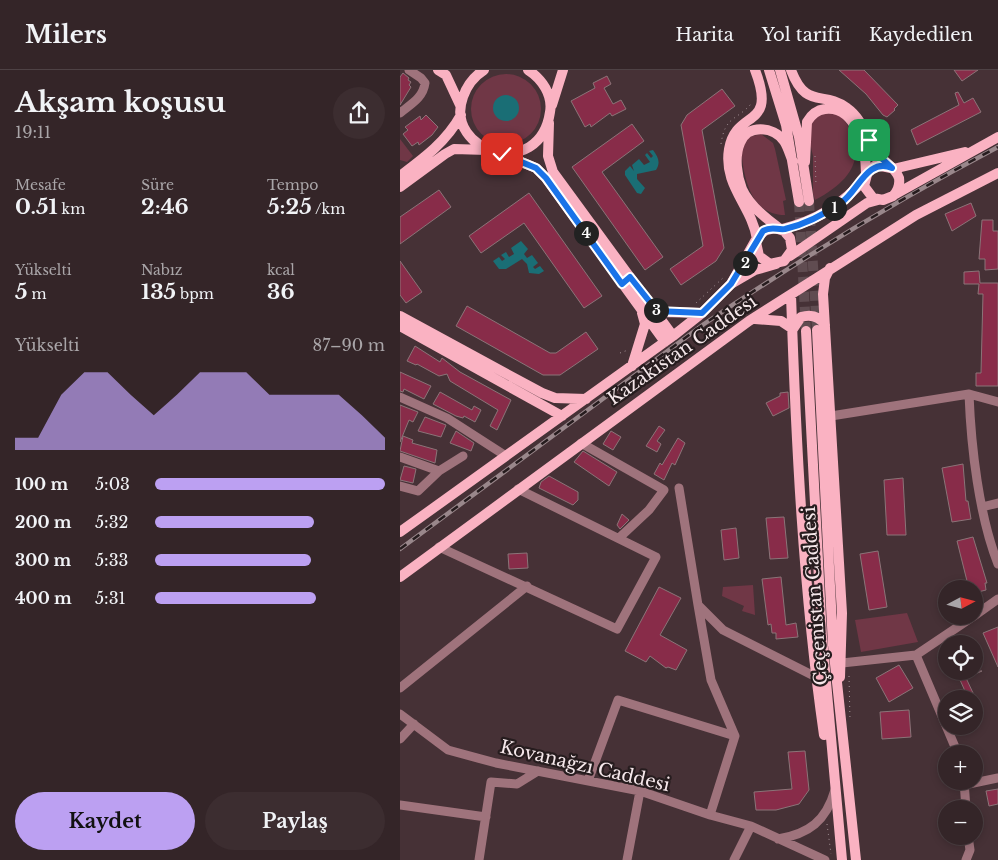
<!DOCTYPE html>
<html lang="tr">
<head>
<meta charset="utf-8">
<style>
	body { margin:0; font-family:"Libre Baskerville",serif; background:#3c2d30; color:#f1f3f6; height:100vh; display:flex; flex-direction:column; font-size:19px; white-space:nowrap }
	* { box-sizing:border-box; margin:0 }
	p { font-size:16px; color:#a9a5a8 }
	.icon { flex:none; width:28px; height:28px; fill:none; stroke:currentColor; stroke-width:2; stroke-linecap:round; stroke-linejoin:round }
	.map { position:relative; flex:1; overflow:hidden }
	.sheet { display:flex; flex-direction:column; background:#342528; width:400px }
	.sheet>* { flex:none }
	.needle { width:32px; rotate:83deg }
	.fabs { position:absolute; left:538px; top:510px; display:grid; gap:10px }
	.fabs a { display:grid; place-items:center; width:45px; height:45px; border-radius:50%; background:#342528; box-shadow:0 2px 8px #0003,0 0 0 1px #4e4245; font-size:25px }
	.pin { position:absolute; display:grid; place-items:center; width:42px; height:42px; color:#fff; margin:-21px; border-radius:10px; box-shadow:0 2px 8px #0006 }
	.km { position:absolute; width:25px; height:25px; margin:-12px; border-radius:50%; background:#222; color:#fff; font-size:14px; line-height:25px; text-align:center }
	.round { display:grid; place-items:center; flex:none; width:52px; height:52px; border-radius:26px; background:#3c2d30 }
	.head { display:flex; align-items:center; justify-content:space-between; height:85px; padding:0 15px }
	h1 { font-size:28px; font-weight:700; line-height:38px }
	.stats { display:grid; grid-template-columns:repeat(3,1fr); gap:8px; height:85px; padding:5px 15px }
	.stats div { display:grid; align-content:center }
	.stats b { font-size:21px; font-weight:700 }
	.stats small { font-size:14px; font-weight:400 }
	.stats p { font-size:14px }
	.chart { height:140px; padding:10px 15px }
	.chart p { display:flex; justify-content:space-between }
	.chart svg { width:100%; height:90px; margin-top:5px; fill:#bca0f2; opacity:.7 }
	.action { display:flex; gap:10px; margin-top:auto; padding:10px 15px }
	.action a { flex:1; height:58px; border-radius:30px; background:#bca0f2; color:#111; font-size:20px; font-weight:700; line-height:58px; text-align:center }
	.action a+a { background:#3c2d30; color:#f1f3f6 }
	ul { padding:0 15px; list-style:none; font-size:16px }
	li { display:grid; grid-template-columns:80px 60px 1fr; align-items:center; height:38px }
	li i { height:12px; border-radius:6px; background:#bca0f2 }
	header { display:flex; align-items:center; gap:30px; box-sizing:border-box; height:70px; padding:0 25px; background:#342528; border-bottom:1px solid #4e4245 }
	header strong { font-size:24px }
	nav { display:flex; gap:28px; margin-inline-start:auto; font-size:18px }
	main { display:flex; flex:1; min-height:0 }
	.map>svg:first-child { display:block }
	.green { fill:#703746 }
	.water { fill:#1a6e75 }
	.building { fill:#882c49; stroke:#8b7478 }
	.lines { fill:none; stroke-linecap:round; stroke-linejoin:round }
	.major-tunnel { stroke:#604c51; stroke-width:10; stroke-dasharray:10 5; stroke-linecap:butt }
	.path { stroke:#a49296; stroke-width:1; stroke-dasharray:1 4; stroke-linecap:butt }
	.minor { stroke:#9f737c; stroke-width:9 }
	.major { stroke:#fab2c2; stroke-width:10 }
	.rail-casing { stroke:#99878b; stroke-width:4.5 }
	.rail { stroke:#261c1e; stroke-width:2.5; stroke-dasharray:8; stroke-linecap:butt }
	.route-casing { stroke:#fff; stroke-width:10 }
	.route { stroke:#1a73e8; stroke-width:6 }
	.labels { text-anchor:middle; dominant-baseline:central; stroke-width:4.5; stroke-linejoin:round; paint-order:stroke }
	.street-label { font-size:18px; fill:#f5e7ea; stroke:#261c1e }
</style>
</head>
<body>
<header>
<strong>Milers</strong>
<nav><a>Harita</a><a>Yol tarifi</a><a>Kaydedilen</a></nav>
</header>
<main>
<section class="sheet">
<div class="head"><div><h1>Akşam koşusu</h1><p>19:11</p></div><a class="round"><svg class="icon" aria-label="share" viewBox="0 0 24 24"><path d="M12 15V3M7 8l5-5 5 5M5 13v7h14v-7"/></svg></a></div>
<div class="stats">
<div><p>Mesafe</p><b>0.51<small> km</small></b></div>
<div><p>Süre</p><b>2:46</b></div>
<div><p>Tempo</p><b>5:25<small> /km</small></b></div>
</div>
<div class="stats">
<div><p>Yükselti</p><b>5<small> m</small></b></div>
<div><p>Nabız</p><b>135<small> bpm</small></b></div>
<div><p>kcal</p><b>36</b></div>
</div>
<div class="chart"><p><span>Yükselti</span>87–90 m</p>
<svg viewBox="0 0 160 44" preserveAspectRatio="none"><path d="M0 44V38L10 38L20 17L30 6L40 6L50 17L60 27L70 17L80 6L90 6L100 6L110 17L120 17L130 17L140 17L150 27L160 38V44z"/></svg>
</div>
<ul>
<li><b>100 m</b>5:03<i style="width:100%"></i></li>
<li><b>200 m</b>5:32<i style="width:69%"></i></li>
<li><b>300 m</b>5:33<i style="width:68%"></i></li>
<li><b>400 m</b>5:31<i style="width:70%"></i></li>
</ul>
<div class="action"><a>Kaydet</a><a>Paylaş</a></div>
</section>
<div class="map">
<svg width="598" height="790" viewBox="0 0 598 790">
	<rect width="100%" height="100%" fill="#463136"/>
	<path class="green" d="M71 39a35 35 0 1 1 70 0a35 35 0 1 1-70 0Z
		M439 43C470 82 455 109 415 130L413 124V86L407 60 411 45Z
		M361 64 373 73 375 79 386 130 383 131 385 145C349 145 343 104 341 77L348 67Z
		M0 69 13 86 7 92 0 90Z
		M353 515 355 545 342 541 344 536 322 526 323 517Z
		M507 543 518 572 461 582 455 550Z"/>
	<path class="water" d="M93 38a13 13 0 1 1 26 0a13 13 0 1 1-26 0Z
		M253 80C258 87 261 92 256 100L237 104V109L245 118 241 124 237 123 225 105V101L230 96 234 101 232 95 239 89 244 95 250 92 245 85 247 83 251 88 253 86 249 81Z
		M121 171 128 179 124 184 127 188 132 185 138 193 133 197 135 199 140 196 144 201 139 204 129 203 127 194 122 189 106 199H99L93 191 99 187 102 191 105 189 101 185 106 182 109 187 114 184 111 178Z"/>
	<path class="building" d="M439 0H464L498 35 494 39 495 40 487 47 483 45 466 24Z
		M554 0H578L562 11Z
		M3 3 9 8 8 10 11 12 9 15 11 17 0 35V7Z
		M207 6 211 14 204 18 213 34 221 30 226 39 212 46 210 43 191 57 190 54 185 57 171 31 195 18 193 13Z
		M322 19 335 36 302 60 324 178 316 191 281 215 270 199 303 176 281 55 287 45Z
		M558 22 564 33 573 28 581 42 517 75 511 60 559 35 555 23Z
		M26 45 38 57 32 65 19 75 18 72 12 76 3 64 8 60 5 57 20 46 21 50Z
		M232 54 244 71 202 102 263 187 245 200 172 97Z
		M39 120 51 137 0 174V147Z
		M129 123 202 226 184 238 124 153 81 183 69 166Z
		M571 133 576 146 552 161 545 144Z
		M582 150H593V161H598V199L585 200V189H579Z
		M0 191 22 222 6 233 0 225Z
		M579 201 580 213H598V316H576V303H581L583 224H578L579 214H564V202Z
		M67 236 150 283H156L186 262 198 279 160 305H143L56 256Z
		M15 276 40 292 42 288 60 302 111 330 97 360 90 356 98 340 50 311 47 304 39 306 17 294 16 295 7 291Z
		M0 302 31 316 24 329 4 319 3 322 0 321Z
		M40 322 72 340 74 336 81 340 75 352 64 346 63 348 56 346 33 334Z
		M388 322 389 338 373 346 366 333 380 326V323Z
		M0 335 18 342 13 352 9 350 0 372Z
		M25 347 46 355 41 367 18 361Z
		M259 356 265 360 257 371 261 374 257 382 246 376Z
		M56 361 74 373 71 381 50 373Z
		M211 361 221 367 213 380 203 374Z
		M3 366 13 370 12 373 37 380 35 393 0 381Z
		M278 368 285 373 275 395 272 393 264 410 254 404 260 393 262 395Z
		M183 381 217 402 209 416 174 392Z
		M563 394 566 431H568L571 449 552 452 542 398Z
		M4 396 16 399 13 413 0 410Z
		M149 406 178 422V430L173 435 139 418 141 412Z
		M503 408 506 465H487L484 410Z
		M222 444 229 450 220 459 217 455Z
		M384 447 388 488 370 489 366 448Z
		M336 458 339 488 324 490 321 460Z
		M573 467 587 513H585L586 520 574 523V519H569L557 471Z
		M478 481 487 537 469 540 460 484Z
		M127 483 128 498 109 499 108 484Z
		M381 507 386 555 396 553 398 567 376 569V563H372L371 554 368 555 362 509Z
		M259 517 281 528 260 565 287 580 276 600 268 597 266 598 250 586 246 592 225 581Z
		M598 557V597L583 563Z
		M499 595 513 618 489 632 476 608Z
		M556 601H582L566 608 581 640 574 643V629H548L565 621Z
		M509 640 511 667 482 669 480 642Z
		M405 681 409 720 399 734 376 740H356L354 722 392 719 388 682Z
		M598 719V734L589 736 586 721Z"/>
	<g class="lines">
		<path class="major-tunnel" d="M409 131 417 260
			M399 132 406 261"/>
		<path class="path" d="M321 74C325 46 336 51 351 34
			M415 86 416 115
			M296 233 324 207
			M220 283 228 280
			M449 606 450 650
			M427 754 431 784"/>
		<path class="minor" d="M0 43C11 34 23 28 25 13L21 8 9 0
			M569 324C571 377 579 446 598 494
			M0 327 47 348 106 386
			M431 346 569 324 598 332
			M181 373 264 420 249 440 219 468
			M0 387 39 401
			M0 416 18 421 39 401 63 386
			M279 418 298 535 323 560 416 607
			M582 437 598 433
			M39 477 217 559 256 487 118 419
			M298 535 311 610 335 666 310 745
			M574 546 598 529
			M516 585 558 684
			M442 593 516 585 574 546
			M0 618 127 516
			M0 644 48 680 96 693 240 721 310 745 351 756 425 790
			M0 669 14 654
			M188 711 218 630 335 666
			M564 711 566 739
			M564 715 598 708
			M0 735 86 747
			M378 769C409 764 426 751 435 720
			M79 790 91 712 117 714 138 701
			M227 790 240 721
			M334 790 351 756
			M566 790 570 780 568 766"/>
		<path class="major" d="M38 0 46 5 60 35
			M84 0C73 7 67 15 63 27 43 82 140 112 150 42 153 25 142 9 128 0
			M355 0C378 60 336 38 329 79 323 116 352 136 357 169
			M369 0 386 55 399 132
			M380 0 399 67 409 131
			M391 0C406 40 423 20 447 38 464 50 466 70 479 86 485 93 496 98 499 108 500 115 498 121 493 126L483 130 473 128 464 116 468 101 476 95 491 98
			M152 35 163 0
			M149 53 148 86 153 102 273 266
			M102 84 136 98 146 108 265 272
			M405 92 407 52C411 45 417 40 425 39 457 35 466 81 466 104
			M493 99 565 82
			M0 106C24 88 46 72 61 45
			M0 117 45 84 54 79 87 80
			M494 125 598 67
			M379 158C365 148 349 135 342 119 337 106 334 87 340 73 347 54 373 56 384 71 388 77 390 85 393 92
			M382 159C416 151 443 135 465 108
			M356 172 359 186 370 194 384 191 392 180 390 168 384 161 375 158 366 160 358 166 331 214 355 200 376 194
			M390 186 467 133 478 130
			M430 198 425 208 423 224 442 543 440 607
			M391 225C396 372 403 519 424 665
			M254 238 263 242 302 243
			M0 246 142 323 155 328 186 329
			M355 249 381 251 393 259 401 247C411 244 419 246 425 255
			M0 256 162 346
			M417 260 433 575 456 790
			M406 261 422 567 442 790
			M232 296 245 254 242 243
			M0 462 273 266 302 243 331 214
			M0 507 349 251 516 145 598 103"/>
		<g class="rail-casing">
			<path id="rail" d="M0 479 304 254C399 190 497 130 598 77"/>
		</g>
		<use href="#rail" class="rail"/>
	</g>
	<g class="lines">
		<g class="route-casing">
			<path id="route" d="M102 84 136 98 146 108 222 214 230 207 257 241 302 243 331 214 363 161C371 156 377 160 385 159 406 154 425 144 442 132 458 121 468 87 492 98L477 84 469 70"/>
		</g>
		<use href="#route" class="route"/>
	</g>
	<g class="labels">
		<g class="street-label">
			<text transform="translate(282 280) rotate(-35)">Kazakistan Caddesi</text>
			<text transform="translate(415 526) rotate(-94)">Çeçenistan Caddesi</text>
			<text transform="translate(185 696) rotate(13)">Kovanağzı Caddesi</text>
		</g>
	</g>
</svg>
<div class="fabs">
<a><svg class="needle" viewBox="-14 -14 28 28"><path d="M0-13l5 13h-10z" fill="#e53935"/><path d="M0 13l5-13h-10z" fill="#a9a5a8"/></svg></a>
<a><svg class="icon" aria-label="locate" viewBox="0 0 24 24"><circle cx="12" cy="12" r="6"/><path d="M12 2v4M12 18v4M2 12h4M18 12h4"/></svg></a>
<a><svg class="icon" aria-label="layers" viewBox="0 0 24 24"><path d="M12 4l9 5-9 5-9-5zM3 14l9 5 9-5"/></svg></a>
<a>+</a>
<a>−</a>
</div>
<div class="pin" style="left:469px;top:70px;background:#1e9e55"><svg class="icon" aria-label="arrive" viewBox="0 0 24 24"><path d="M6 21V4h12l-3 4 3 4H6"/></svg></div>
<div class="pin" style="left:102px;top:84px;background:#d93025"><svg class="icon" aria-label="check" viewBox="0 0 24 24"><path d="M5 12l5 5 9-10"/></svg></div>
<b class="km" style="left:434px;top:138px">1</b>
<b class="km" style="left:345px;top:193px">2</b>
<b class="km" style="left:256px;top:240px">3</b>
<b class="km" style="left:186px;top:163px">4</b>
</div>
</main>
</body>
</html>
